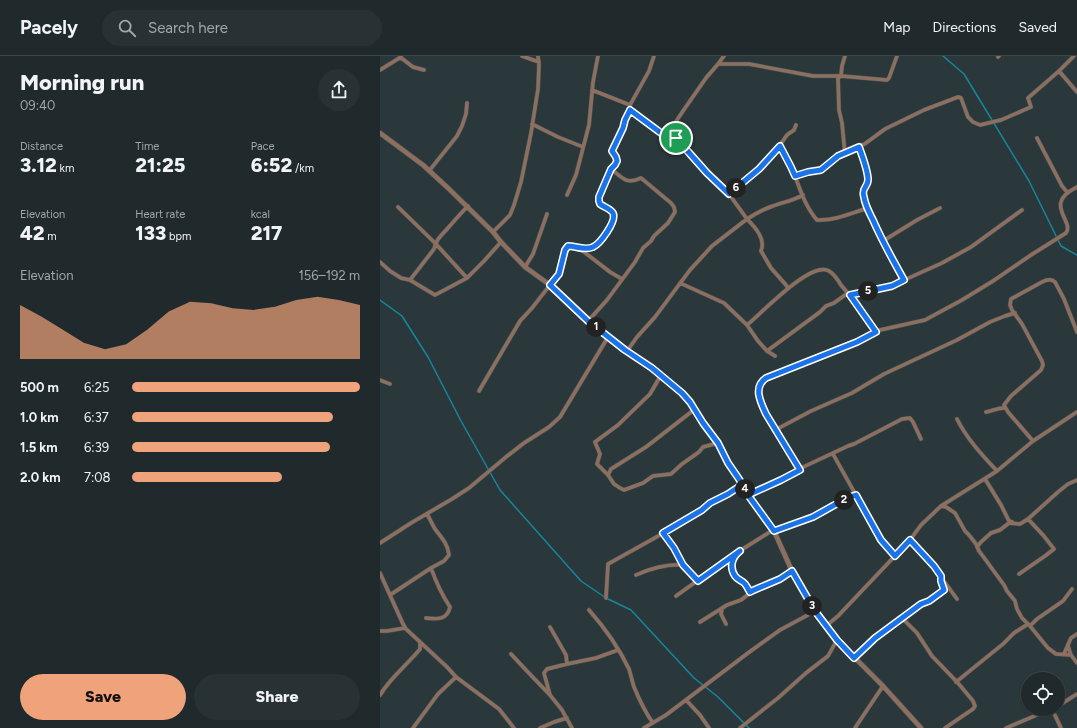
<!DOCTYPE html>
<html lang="en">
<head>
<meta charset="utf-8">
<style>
	body { margin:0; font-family:Figtree,sans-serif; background:#283234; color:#f1f3f6; height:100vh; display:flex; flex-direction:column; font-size:15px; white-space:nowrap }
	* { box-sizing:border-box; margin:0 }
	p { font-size:13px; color:#a2a7a9 }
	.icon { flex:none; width:22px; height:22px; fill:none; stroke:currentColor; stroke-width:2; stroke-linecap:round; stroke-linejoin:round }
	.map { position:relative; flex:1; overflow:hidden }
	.side { display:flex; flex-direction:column; background:#202a2c; width:380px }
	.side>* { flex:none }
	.buttons { position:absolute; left:641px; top:616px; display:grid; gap:8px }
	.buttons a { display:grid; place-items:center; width:44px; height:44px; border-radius:50%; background:#202a2c; box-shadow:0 1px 3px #0004,0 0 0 1px #3d4648; font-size:20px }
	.pin { position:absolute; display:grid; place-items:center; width:34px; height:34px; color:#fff; margin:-17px; border:2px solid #fff; border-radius:50%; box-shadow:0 1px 4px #0007 }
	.km { position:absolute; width:20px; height:20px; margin:-10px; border-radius:50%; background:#222; color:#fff; font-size:11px; line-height:20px; text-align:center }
	.round { display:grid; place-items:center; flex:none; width:42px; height:42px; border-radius:21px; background:#283234 }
	.head { display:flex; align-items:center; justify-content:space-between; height:68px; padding:0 20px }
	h1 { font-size:22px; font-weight:800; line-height:30px }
	.metrics { display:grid; grid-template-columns:repeat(3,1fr); gap:6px; height:68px; padding:4px 20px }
	.metrics div { display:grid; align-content:center }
	.metrics b { font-size:20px; font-weight:800 }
	.metrics small { font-size:11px; font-weight:400 }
	.metrics p { font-size:11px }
	.chart { height:112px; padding:8px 20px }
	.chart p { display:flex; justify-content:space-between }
	.chart svg { width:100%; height:72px; margin-top:4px; fill:#f0a27a; opacity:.7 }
	.action { display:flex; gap:8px; margin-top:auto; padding:8px 20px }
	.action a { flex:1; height:46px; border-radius:24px; background:#f0a27a; color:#111; font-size:16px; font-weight:800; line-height:46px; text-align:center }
	.action a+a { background:#283234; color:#f1f3f6 }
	ul { padding:0 20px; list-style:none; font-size:13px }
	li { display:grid; grid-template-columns:64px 48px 1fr; align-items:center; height:30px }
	li i { height:10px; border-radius:5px; background:#f0a27a }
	header { display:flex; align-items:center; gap:24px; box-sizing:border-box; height:56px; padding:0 20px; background:#202a2c; border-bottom:1px solid #3d4648 }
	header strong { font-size:19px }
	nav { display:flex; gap:22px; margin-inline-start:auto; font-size:14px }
	.search { width:280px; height:36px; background:#283234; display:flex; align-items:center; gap:10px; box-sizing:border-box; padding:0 14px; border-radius:22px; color:#a2a7a9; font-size:15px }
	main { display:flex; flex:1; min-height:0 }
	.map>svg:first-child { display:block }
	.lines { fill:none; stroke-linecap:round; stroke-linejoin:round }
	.stream { stroke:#15869e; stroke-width:1.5 }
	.minor-casing { stroke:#4a5659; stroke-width:4.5 }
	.tertiary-casing { stroke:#4a5659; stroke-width:5.5 }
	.minor { stroke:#8d6f60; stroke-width:3.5 }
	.tertiary { stroke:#8d6f60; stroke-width:4.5 }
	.route-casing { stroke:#fff; stroke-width:8 }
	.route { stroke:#1a73e8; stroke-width:5 }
</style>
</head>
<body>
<header>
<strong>Pacely</strong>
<div class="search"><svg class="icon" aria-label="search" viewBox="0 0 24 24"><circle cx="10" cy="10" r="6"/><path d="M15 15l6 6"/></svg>Search here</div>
<nav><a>Map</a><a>Directions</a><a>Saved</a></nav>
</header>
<main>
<section class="side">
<div class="head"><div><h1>Morning run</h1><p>09:40</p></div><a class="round"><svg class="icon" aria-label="share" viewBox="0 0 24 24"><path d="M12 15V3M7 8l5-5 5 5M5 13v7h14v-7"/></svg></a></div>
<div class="metrics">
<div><p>Distance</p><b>3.12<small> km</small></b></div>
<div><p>Time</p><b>21:25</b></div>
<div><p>Pace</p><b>6:52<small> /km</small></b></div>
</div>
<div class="metrics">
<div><p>Elevation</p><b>42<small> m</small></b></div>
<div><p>Heart rate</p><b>133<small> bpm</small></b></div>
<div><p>kcal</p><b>217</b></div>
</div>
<div class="chart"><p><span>Elevation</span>156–192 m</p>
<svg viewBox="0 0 160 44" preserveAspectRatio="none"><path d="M0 44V11L10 18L20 26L30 34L40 38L50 35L60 26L70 15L80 9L90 10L100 13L110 14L120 12L130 8L140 6L150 8L160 11V44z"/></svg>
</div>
<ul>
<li><b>500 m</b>6:25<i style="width:100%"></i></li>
<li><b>1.0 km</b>6:37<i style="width:88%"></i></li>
<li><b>1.5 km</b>6:39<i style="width:87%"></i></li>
<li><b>2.0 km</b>7:08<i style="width:66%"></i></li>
</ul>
<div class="action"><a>Save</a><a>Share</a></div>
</section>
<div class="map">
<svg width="697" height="672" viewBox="0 0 697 672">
	<rect width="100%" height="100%" fill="#2b383b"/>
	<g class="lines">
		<path class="stream" d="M563 0 584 18 649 125 681 190 697 199
			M0 244 22 260 48 301 81 365 120 434 201 525 226 542 251 554 314 622 338 641 369 672"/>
		<g class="minor-casing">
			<path id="minor" d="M142 0 159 6
				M20 1 33 11 44 14
				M618 1 619 0
				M338 8H369L433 20H459
				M0 14 21 1
				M679 15 697 36
				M461 20 462 10 465 0
				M212 34 250 49
				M250 54 285 80 291 81 294 80
				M152 68 178 81 203 91
				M657 82 682 130 687 136
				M400 89 407 79 414 74 416 69
				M465 98 462 67 459 54 458 22 461 20 507 24 509 22 517 0
				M49 115 77 80 82 70 86 58 87 47
				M415 120 428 116 441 114 458 100 465 98 479 91
				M349 138 379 113 400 89C404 97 408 104 412 112 419 130 424 149 437 164 454 165 472 157 488 152
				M187 139 196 119 209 69 213 26 218 0
				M18 151 55 187 87 222
				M113 176 130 159 134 149 141 126 151 77 158 33 159 9 158 0
				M503 185 537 164 560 152
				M199 192 230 216 242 223
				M0 206 10 215 21 222 30 224 55 239 87 222 104 205 121 186
				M145 211 153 198 167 158
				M30 224 54 193C56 183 62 179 68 172 75 164 81 157 88 150
				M525 224 496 171 484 143 483 136V133L488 126V121L479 91 486 87 505 73 544 54 578 41 581 42 588 61 593 66 600 69 621 64 651 51 648 42 679 15 694 0
				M300 227 344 247 367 269 378 285 387 295 395 300
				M408 232 406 229 391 212 381 195C386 183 375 171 367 163 375 158 383 153 393 150 403 146 413 145 423 139
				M208 265 227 244 255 206 263 192 271 185 274 180 288 167 295 156 294 151 291 147 261 122C246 129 243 122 231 113
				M367 269C381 258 431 204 449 215 454 218 458 224 461 229 474 244 484 260 496 276
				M247 295 257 281 275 261 310 214 332 190 367 163 349 138 327 117 294 80 291 75 293 70 303 55 326 22 338 8 344 0
				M387 295 440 256 446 250 454 247 465 239H470L511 230 562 207 591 191 642 154
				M281 319 270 338 238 369 215 386 220 398 217 408 228 419 234 428 240 432 244 434 263 427 273 420 291 418 302 408 319 396 323 391 338 387
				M0 324 10 328
				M99 335 140 265 152 252 170 229 179 218 185 194 188 190C193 190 198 192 203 193 220 194 230 173 234 160L231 154 220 148 219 141 231 113 235 109 237 105 236 101 232 95 243 72 245 64 250 54V49L269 15 274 0
				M606 356C613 355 619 351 625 352
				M577 363C587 383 602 399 617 415
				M397 377 399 372 431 355 472 337 504 318 577 284 610 266 625 260 635 257
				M653 385 628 356 624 349 631 340 661 314 663 309 662 305 642 268 632 254 630 249 631 243 662 226C666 224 671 222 675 226L684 243 697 276
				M453 398 501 484 515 500
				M419 413 394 372 381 348 378 333 379 330 383 324 401 316 477 286 500 274 545 264 582 244 613 225 651 199 686 177C695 165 662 148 697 131
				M228 419 231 413 266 391 315 353
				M605 423 621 449 629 465 632 466
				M368 439 401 424 419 413 468 390 474 388 522 363 530 362 533 366 541 383
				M561 450 566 451 575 457 585 475 589 479 596 488 599 495 605 503 624 529 627 535 635 545 637 553 642 562 650 570 668 592 676 598 691 599
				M394 475 433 461 467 442 476 439
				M283 477 294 492 303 509
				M530 484 553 510 577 543
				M0 487 31 467 72 443 89 432 126 401 144 387 169 371 180 361 228 281
				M597 491 601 486 611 477 620 474 629 467 640 468 648 463 678 436 688 428 697 424
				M0 517 23 568 26 573 67 611 76 621 119 653 134 672
				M639 518 665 500 674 493 663 479 648 463
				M256 519C272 512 286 508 303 509L318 525
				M370 536 366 529 355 520 351 510V506L358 496 393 474
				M10 539 51 512 64 505 69 499C68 488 61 481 55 473 52 468 50 463 47 458
				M296 540 356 497
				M226 542 228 508 298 469 322 454 330 447 348 438 363 428
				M342 553 341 558 346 568
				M209 554C224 571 239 592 249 613 251 619 252 625 254 631 259 643 265 656 273 667
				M46 562C56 563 67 565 70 551 62 539 56 526 51 512
				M522 562 537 577 552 600 578 627 593 645 595 650 593 653 565 672
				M320 566 347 549 361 544 374 534 400 523 412 515
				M446 570 458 560 530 484 541 469 561 450 617 415 653 385 697 356
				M650 570 657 563 683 545 692 533
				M170 571 186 599 187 608
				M0 575H7L25 572
				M688 590 691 599 697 607
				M131 598 145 613 170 639 182 654 192 672
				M684 598 691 582 697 578
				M474 602 495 582 541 548 549 545 564 534 561 525V520
				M576 626 623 588 634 577 648 568
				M0 639C11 621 27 609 40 593V586
				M170 639 164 617 167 613 187 608 216 602 238 594
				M306 644 320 659 329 672
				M678 650 697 638
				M672 653 681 672
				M33 672 58 638 76 621
				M160 672 174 666 187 662
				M264 672 286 659 368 597 400 574 426 560 435 555
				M360 672 398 642 426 617 448 600 457 584
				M475 672 503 630
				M626 672 671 653"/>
		</g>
		<g class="tertiary-casing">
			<path id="tertiary" d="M0 77 43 109 68 132 113 176 121 186 145 211 170 229 208 265 245 294 272 312 302 337 310 346 323 367 338 387 348 407 359 423 368 439 394 475 412 515 435 555 457 584 503 630 541 672"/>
		</g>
		<use href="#minor" class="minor"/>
		<use href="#tertiary" class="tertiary"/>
	</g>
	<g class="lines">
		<g class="route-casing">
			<path id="route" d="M296 82 294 80 291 81 285 80 250 54 245 64 243 72 232 95 236 101 237 105 235 109 231 113 219 141V145L220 148C224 151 231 153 233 157 237 165 220 188 213 191 205 195 196 190 188 190L185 194 179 218 170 229 208 265 245 294 272 312 302 337 310 346 323 367 338 387 348 407 359 423 368 439 394 475 433 461 467 442 476 439 501 484 515 500 530 484 554 510 561 520V525L564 534 549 545 541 548 495 582 474 602 457 584 435 555 412 515 400 523 374 534 370 536C368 533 366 528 363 526 360 524 357 523 355 520 349 511 352 501 360 495L318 525 303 509 294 492 283 477 322 454 330 447 348 438 363 428 368 439 401 424 420 414 386 358C380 345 373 331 386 322L477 286 496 276 470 239 512 230 524 224C513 204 502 185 493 164 489 156 485 149 484 141 481 132 488 131 488 124 488 116 482 99 479 91L458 100 441 114 428 116 415 120 411 111 400 90 379 113 349 138 327 117 296 82"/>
		</g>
		<use href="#route" class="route"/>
	</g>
</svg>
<div class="buttons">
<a><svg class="icon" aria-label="locate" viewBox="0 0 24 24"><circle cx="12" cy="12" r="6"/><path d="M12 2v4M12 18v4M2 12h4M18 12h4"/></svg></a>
</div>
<div class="pin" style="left:296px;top:82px;background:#1e9e55"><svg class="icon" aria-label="arrive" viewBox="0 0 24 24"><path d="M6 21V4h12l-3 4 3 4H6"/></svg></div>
<b class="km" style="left:216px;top:271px">1</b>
<b class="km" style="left:464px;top:444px">2</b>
<b class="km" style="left:432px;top:550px">3</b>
<b class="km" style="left:365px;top:433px">4</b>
<b class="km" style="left:488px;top:235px">5</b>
<b class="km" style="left:356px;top:132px">6</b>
</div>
</main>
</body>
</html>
